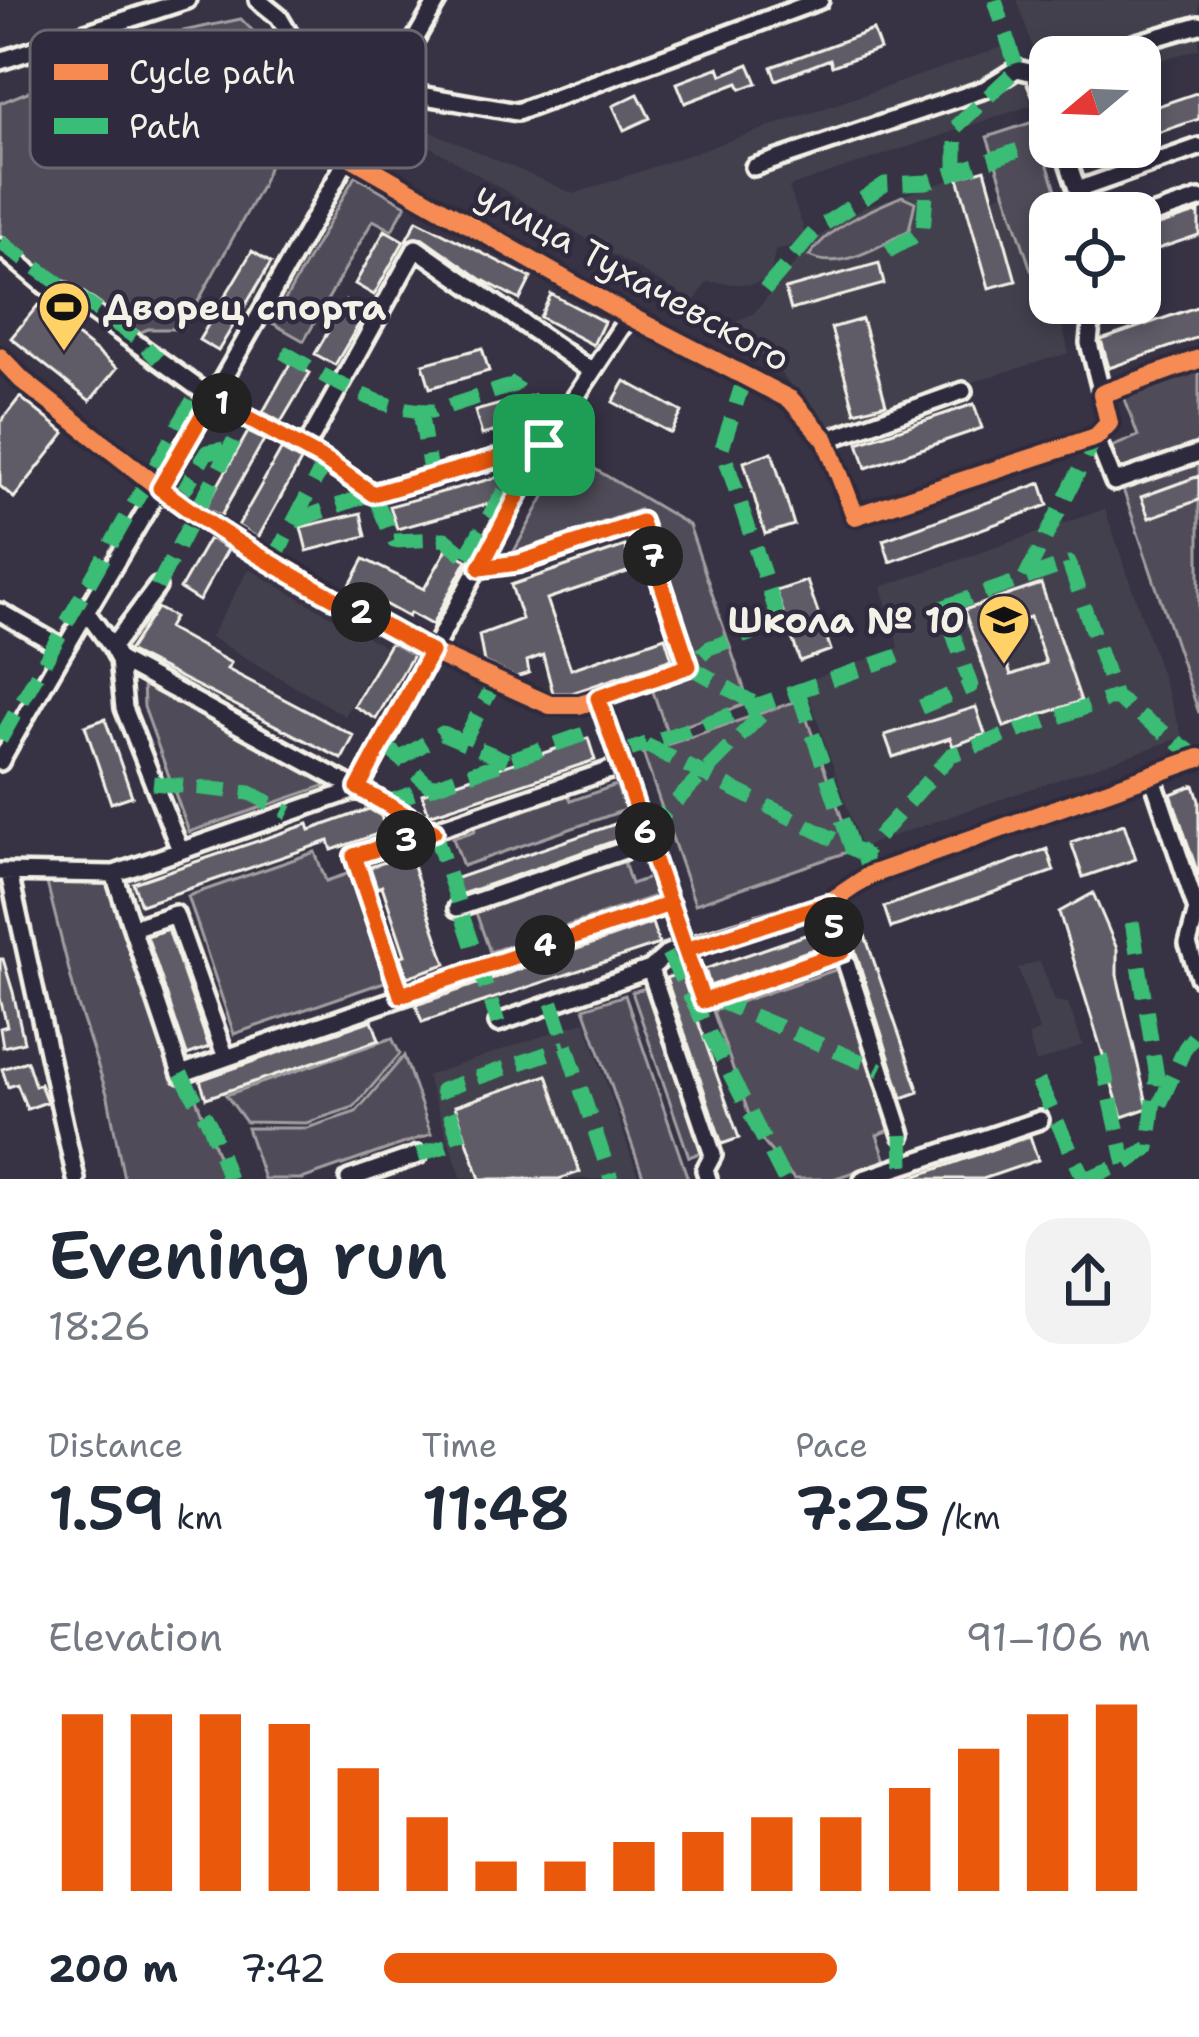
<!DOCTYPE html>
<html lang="en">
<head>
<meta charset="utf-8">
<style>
	body { margin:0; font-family:"Shantell Sans",sans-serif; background:#f2f2f3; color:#1f2937; height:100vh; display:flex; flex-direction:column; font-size:45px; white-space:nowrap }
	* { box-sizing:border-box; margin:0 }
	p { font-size:39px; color:#747a83 }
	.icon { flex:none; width:66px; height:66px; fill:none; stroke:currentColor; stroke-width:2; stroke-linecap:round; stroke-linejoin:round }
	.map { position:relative; height:1179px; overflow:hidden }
	.drawer { display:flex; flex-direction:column; background:#fff; flex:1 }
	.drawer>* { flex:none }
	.needle { width:78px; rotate:251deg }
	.buttons { position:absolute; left:1029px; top:36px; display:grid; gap:24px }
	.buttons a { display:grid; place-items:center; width:132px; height:132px; border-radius:24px; background:#fff; box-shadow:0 6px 18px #0003; font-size:60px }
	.pin { position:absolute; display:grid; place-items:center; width:102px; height:102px; color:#fff; margin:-51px; border-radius:24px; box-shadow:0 6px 18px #0006 }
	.km { position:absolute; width:60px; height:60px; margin:-30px; border-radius:50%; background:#222; color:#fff; font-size:33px; line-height:60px; text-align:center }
	.round { display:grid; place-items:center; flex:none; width:126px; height:126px; border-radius:36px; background:#f2f2f3 }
	.head { display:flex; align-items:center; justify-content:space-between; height:204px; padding:0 48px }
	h1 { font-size:66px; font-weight:600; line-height:90px }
	.stats { display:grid; grid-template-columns:repeat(3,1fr); gap:18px; height:204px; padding:12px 48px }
	.stats div { display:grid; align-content:center }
	.stats b { font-size:60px; font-weight:600 }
	.stats small { font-size:33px; font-weight:400 }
	.stats p { font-size:33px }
	.chart { height:336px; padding:24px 48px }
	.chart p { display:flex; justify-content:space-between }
	.chart svg { width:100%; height:216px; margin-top:12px; stroke:#ea580c; stroke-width:6 }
	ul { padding:0 48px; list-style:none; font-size:39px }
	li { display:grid; grid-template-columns:192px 144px 1fr; align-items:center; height:90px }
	li i { height:30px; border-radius:15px; background:#ea580c }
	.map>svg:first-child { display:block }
	.built { fill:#433f4e }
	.green { fill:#504b59; stroke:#a29ea0; stroke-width:3 }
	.building { fill:#5f5c67; stroke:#f4f1e8; stroke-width:3; fill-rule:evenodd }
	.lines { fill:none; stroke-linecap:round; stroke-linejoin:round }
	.minor-casing { stroke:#f4f1e8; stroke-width:24 }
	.minor { stroke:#2f2a3d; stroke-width:15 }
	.quiet { stroke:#3abd76; stroke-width:15; stroke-dasharray:30 15; stroke-linecap:butt }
	.cycleway-casing { stroke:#2f2a3d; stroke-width:26 }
	.cycleway { stroke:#f68b52; stroke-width:18 }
	.route-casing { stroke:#fff; stroke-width:24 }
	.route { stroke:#ea580c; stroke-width:15 }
	.labels { text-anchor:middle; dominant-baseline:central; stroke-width:9; stroke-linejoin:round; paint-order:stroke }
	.street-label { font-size:36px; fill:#f4f1e8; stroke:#2f2a3d }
	.poi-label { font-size:36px; font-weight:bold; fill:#f4f1e8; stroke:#2f2a3d; text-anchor:start }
	.key { fill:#2f2a3d; stroke:#6a6670; stroke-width:3 }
	.key-label { font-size:33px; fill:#f4f1e8 }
</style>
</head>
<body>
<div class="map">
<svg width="1199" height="1179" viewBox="0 0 1199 1179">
	<rect width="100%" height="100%" fill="#373244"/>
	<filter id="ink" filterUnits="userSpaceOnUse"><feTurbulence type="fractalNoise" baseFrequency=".00833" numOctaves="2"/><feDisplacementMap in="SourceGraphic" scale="24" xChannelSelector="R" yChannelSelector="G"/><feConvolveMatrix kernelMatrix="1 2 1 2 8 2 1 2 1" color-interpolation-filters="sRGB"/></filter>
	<g filter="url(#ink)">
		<path class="built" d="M1017 0H1199V49L1140 66V57H1050L1048 93Z
			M1011 44 1032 105 789 187 808 241 775 251 770 278 750 285 707 282 694 302 422 142 428 130 574 194Z
			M985 169 993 196 1027 185 1050 277V303H1057L1069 353 926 396 832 432 776 368 740 340 737 321 754 313 816 238 865 207Z
			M1105 509 1183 737 861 847 804 682 899 648 881 587Z
			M249 569 385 647 345 716 210 637Z
			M1040 961 1055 1001 1068 1003 1083 1045 1036 1063 1028 1036 1039 1030 1018 968Z
			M585 1021 638 1176 628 1179H462L426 1076Z"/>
		<path class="green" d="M241 19 278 56 276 145 262 185 183 329H148L134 335 0 237V103L174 33Z
			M1033 122 1064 213H1050V264L1031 270 987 137Z
			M355 176 406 205 392 230 373 220 304 341 272 323Z
			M902 196 915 202 909 230C882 245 840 272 809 256 831 225 868 211 902 196Z
			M1199 364V713L1109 448 1138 436 1122 391Z
			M568 453 689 525 749 703 667 732 651 686 693 670 639 510 513 553Z
			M143 683 211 721 219 708 353 776 189 832 144 707Z
			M800 700 853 850 695 904 643 753Z
			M616 785 625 810 463 866 453 838 475 831 472 822 566 790 571 801Z
			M315 852 326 881 353 872 390 980 234 1034 188 896Z
			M622 856 631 884 655 876 661 894 490 952 474 907Z
			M44 871 116 874 180 1057 227 1179H124L108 1097 77 1002Z
			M838 969 893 1129 877 1135 886 1161 833 1179H794L755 1132 713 1011Z
			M645 988 702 1152 689 1157 632 992Z
			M625 995 688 1179H644L584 1008Z
			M392 1038 400 1054 354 1107 306 1123 246 1122 226 1095Z
			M404 1056 431 1134 302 1179H264L247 1128H307L356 1112Z"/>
		<path class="building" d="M873 30 880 49 832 66 830 59 776 80 771 67Z
			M749 64 757 83 741 89 738 83 685 103 677 83 719 67 722 75Z
			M1199 92V119L1140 139V112Z
			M638 94 650 118 624 130 613 106Z
			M985 169 1016 281 989 288 958 177Z
			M1199 212V235L1140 255V231Z
			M417 220 531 278 520 300 481 279 423 238 406 240Z
			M385 230 404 241 374 295 355 284Z
			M252 251 271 263 218 351 199 340Z
			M879 263 884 284 791 310 785 289Z
			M551 294 604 322 593 345 540 317Z
			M346 301 366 312 335 365 315 354Z
			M38 305 117 368 90 401 11 338Z
			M1199 306V337L1109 368 1101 340Z
			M862 319 886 404 855 412 831 328Z
			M482 348 489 371 430 388 423 364Z
			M291 362 310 373 281 422 263 412Z
			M625 381 682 412 671 433 613 402Z
			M534 395 541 419 482 435 475 411Z
			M20 397 65 433 14 498 0 486V423Z
			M974 404 982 428 866 468 858 443Z
			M248 432 264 440 221 516 205 508Z
			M281 450 301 461 258 538 238 526Z
			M772 452 794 525 765 534 744 462Z
			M509 474 511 481 500 501 397 529 390 506Z
			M1199 476V500L1149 518 1141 497Z
			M1041 483 1048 505 890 562 883 540Z
			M361 513 366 536 307 551 301 527Z
			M209 538 228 549 199 601 180 589Z
			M625 546 633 570 547 599 571 669 665 637 672 659 572 693H553L543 655 527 661 529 673 516 677 484 662 479 635 522 619 511 585Z
			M447 549 467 560 432 625 410 613 408 617 350 585 364 559 424 589Z
			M807 581 831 650 800 661 776 591Z
			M1041 584 1081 701 1004 727 964 610ZM1030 617 1046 663 1011 675 995 629Z
			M157 608 174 617 168 628 231 663 227 669 354 736 342 759 128 651Z
			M391 642 413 655 376 719 354 706Z
			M976 707 985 734 953 746 950 738 893 757 885 735Z
			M105 719 132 796 111 803 85 726Z
			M588 738 595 760 429 815 422 794Z
			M1194 785 1199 801V877L1171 794Z
			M369 809 381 816 386 831 332 850 329 841 141 905 133 883 308 824 310 830Z
			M618 823 623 838 459 895 454 879Z
			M1124 824 1136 859 1083 877 1071 842Z
			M1047 849 1054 871 891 928 884 907Z
			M409 854 446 964 407 977 401 956 405 955 382 886 377 888 370 867Z
			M1093 893 1117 949V975L1148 1108 1122 1117 1059 912Z
			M859 918 919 1092 902 1098 846 922Z
			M652 923 659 944 422 1022 416 1005Z
			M168 929 209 1047 187 1055 147 936Z
			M817 931 822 946 710 986 705 969Z
			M0 959H3L13 992 24 1042 3 1047 0 1028 7 1026 0 998Z
			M681 973 739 1138 722 1144 666 978Z
			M372 1020 379 1040 206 1098 200 1080Z
			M27 1061 35 1086 40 1084 47 1102 27 1109 17 1084 8 1087 2 1069Z
			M547 1075 580 1172 559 1179H480L455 1106Z
			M1030 1136 1038 1160 983 1179H908Z"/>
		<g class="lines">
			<g class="minor-casing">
				<path id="minor" d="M258 0 279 17 314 76 370 112
					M1088 57 1199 25
					M0 61 187 0
					M385 89 517 112 820 0
					M1063 147 1085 213
					M349 156 629 316 791 400 826 440 855 516 1096 437 1109 423 1102 394 1199 359
					M754 167 985 89 1017 69 1034 73 1050 113
					M1077 190 1199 147
					M1140 219 1199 199
					M0 247 46 286 65 292 212 398 305 449 373 493 544 445
					M1093 303 1089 343 1102 394
					M0 357 22 380 194 515 432 652 550 705H579L599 699 703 1001 842 952
					M1096 437 1114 482 1199 453
					M826 440 963 391
					M305 449 416 248 591 371
					M480 568 518 563 641 522 689 666 599 699
					M157 587 112 647 119 660 434 831
					M85 610 112 647
					M0 612 63 648
					M119 660 124 708 180 850
					M0 762C68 639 142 520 212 398 289 266 361 131 438 0
					M1152 776 1197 910 1188 944 1199 977
					M0 872 114 874 358 789 544 445 629 316
					M9 873 76 1179
					M114 874 132 928 175 914 226 1058 670 904
					M827 904 902 1135
					M457 908 648 842
					M132 928 181 1074 226 1058
					M650 969 713 1155 705 1170 708 1179
					M401 995 354 857 622 766
					M498 1023 650 969 668 953 827 904 870 875 1199 758
					M349 1179 418 1155
					M863 1179 1040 1120"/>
			</g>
			<use href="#minor" class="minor"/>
			<path class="quiet" d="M956 172V127L1017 69 995 0
				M0 242 139 340 158 359
				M888 251 923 231 927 182
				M765 290 817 229 885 184 927 182 1050 139
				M283 352C327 377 381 413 434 411L514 385 527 369
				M745 376 722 448 780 623 709 648 689 666 759 706
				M420 411 431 477
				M177 502 207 452 230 448
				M295 521 373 493 394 541 445 539 480 568
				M466 556 528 450
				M272 563 325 462
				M1025 578 1096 437
				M157 587 243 423
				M798 692 852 849
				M921 707 971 686 944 607 1069 563 1115 697
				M0 740 200 388
				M463 742 496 680
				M383 743 431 787
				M646 745 863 854
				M618 754 898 656
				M400 759 442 733 508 761
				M153 783 250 793 289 813
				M385 803 608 726
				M434 831 498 1023
				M645 833 772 704
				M870 875 863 854 951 755 1115 697 1199 758
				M668 953 784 1179
				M711 998 881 1070
				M552 1003 611 1179
				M1101 1056 1125 1164
				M181 1074 210 1125 229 1179
				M1038 1081 1084 1179
				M1160 1104 1185 1048 1199 1030
				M902 1135 903 1166
				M418 1155 460 1141 442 1090 566 1047
				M1084 1179 1125 1164 1148 1148 1157 1077 1131 915"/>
			<g class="cycleway-casing">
				<path id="cycleway" d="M349 156 629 316 791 400 826 440 855 516 1096 437 1109 423 1102 394 1199 359
					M0 357 22 380 194 515 432 652 550 705H579L599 699 686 951 827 904 870 875 1199 758"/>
			</g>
			<use href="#cycleway" class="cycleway"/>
		</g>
	</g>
	<g class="lines" filter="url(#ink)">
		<g class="route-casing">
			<path id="route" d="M544 445 373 494 326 461 212 398 160 488C243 553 339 600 431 652L358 788 434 831 354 856 401 995 670 904 686 950 827 904 842 952 703 1001C668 900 633 799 598 698L689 666 641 522 518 563 480 568 544 445"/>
		</g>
		<use href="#route" class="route"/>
	</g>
	<defs>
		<g id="stadium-pin" transform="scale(2.7)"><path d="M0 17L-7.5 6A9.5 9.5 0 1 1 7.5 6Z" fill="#ffd166" stroke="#2f2a3d"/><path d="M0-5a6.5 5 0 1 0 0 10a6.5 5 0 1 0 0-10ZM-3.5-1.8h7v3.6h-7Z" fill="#111"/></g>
		<g id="school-pin" transform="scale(2.7)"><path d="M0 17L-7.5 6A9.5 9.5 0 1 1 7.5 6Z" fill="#ffd166" stroke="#2f2a3d"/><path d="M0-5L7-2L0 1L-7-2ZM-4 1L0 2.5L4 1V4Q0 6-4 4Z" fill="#111"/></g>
	</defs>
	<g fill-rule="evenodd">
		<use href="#stadium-pin" x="64" y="307"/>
		<use href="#school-pin" x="1004" y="620"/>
	</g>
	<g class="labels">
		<g class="street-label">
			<text transform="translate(633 276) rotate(29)">улица Тухачевского</text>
		</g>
		<g class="poi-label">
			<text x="103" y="307">Дворец спорта</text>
			<text x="965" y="620" text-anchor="end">Школа № 10</text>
		</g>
	</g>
	<rect x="30" y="30" width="396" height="138" rx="18" class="key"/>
	<rect x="54" y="64" width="54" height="16" fill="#f68b52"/>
	<rect x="54" y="118" width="54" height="16" fill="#3abd76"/>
	<g class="key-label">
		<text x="129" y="84">Cycle path</text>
		<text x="129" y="138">Path</text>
	</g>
</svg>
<div class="buttons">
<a><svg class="needle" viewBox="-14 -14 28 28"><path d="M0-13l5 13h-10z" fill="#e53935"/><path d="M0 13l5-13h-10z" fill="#747a83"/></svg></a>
<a><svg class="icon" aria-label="locate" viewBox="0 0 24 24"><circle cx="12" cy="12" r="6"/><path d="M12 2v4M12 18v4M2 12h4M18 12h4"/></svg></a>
</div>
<div class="pin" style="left:544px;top:445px;background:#1e9e55"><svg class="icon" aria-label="arrive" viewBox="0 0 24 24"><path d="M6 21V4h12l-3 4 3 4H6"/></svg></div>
<b class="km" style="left:222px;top:403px">1</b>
<b class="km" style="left:361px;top:612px">2</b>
<b class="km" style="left:406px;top:840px">3</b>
<b class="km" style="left:545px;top:945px">4</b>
<b class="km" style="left:834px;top:927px">5</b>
<b class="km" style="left:645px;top:832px">6</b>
<b class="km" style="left:653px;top:556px">7</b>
</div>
<section class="drawer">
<div class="head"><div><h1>Evening run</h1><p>18:26</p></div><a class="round"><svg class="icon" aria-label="share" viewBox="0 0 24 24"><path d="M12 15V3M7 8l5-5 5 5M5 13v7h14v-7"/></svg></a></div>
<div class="stats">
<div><p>Distance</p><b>1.59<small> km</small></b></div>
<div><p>Time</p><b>11:48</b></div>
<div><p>Pace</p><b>7:25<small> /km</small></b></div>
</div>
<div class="chart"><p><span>Elevation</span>91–106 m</p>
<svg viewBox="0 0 160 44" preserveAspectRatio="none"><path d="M5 44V8M15 44V8M25 44V8M35 44V10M45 44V19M55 44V29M65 44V38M75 44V38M85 44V34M95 44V32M105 44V29M115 44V29M125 44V23M135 44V15M145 44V8M155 44V6"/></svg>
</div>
<ul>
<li><b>200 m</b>7:42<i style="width:59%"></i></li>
</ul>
</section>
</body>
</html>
